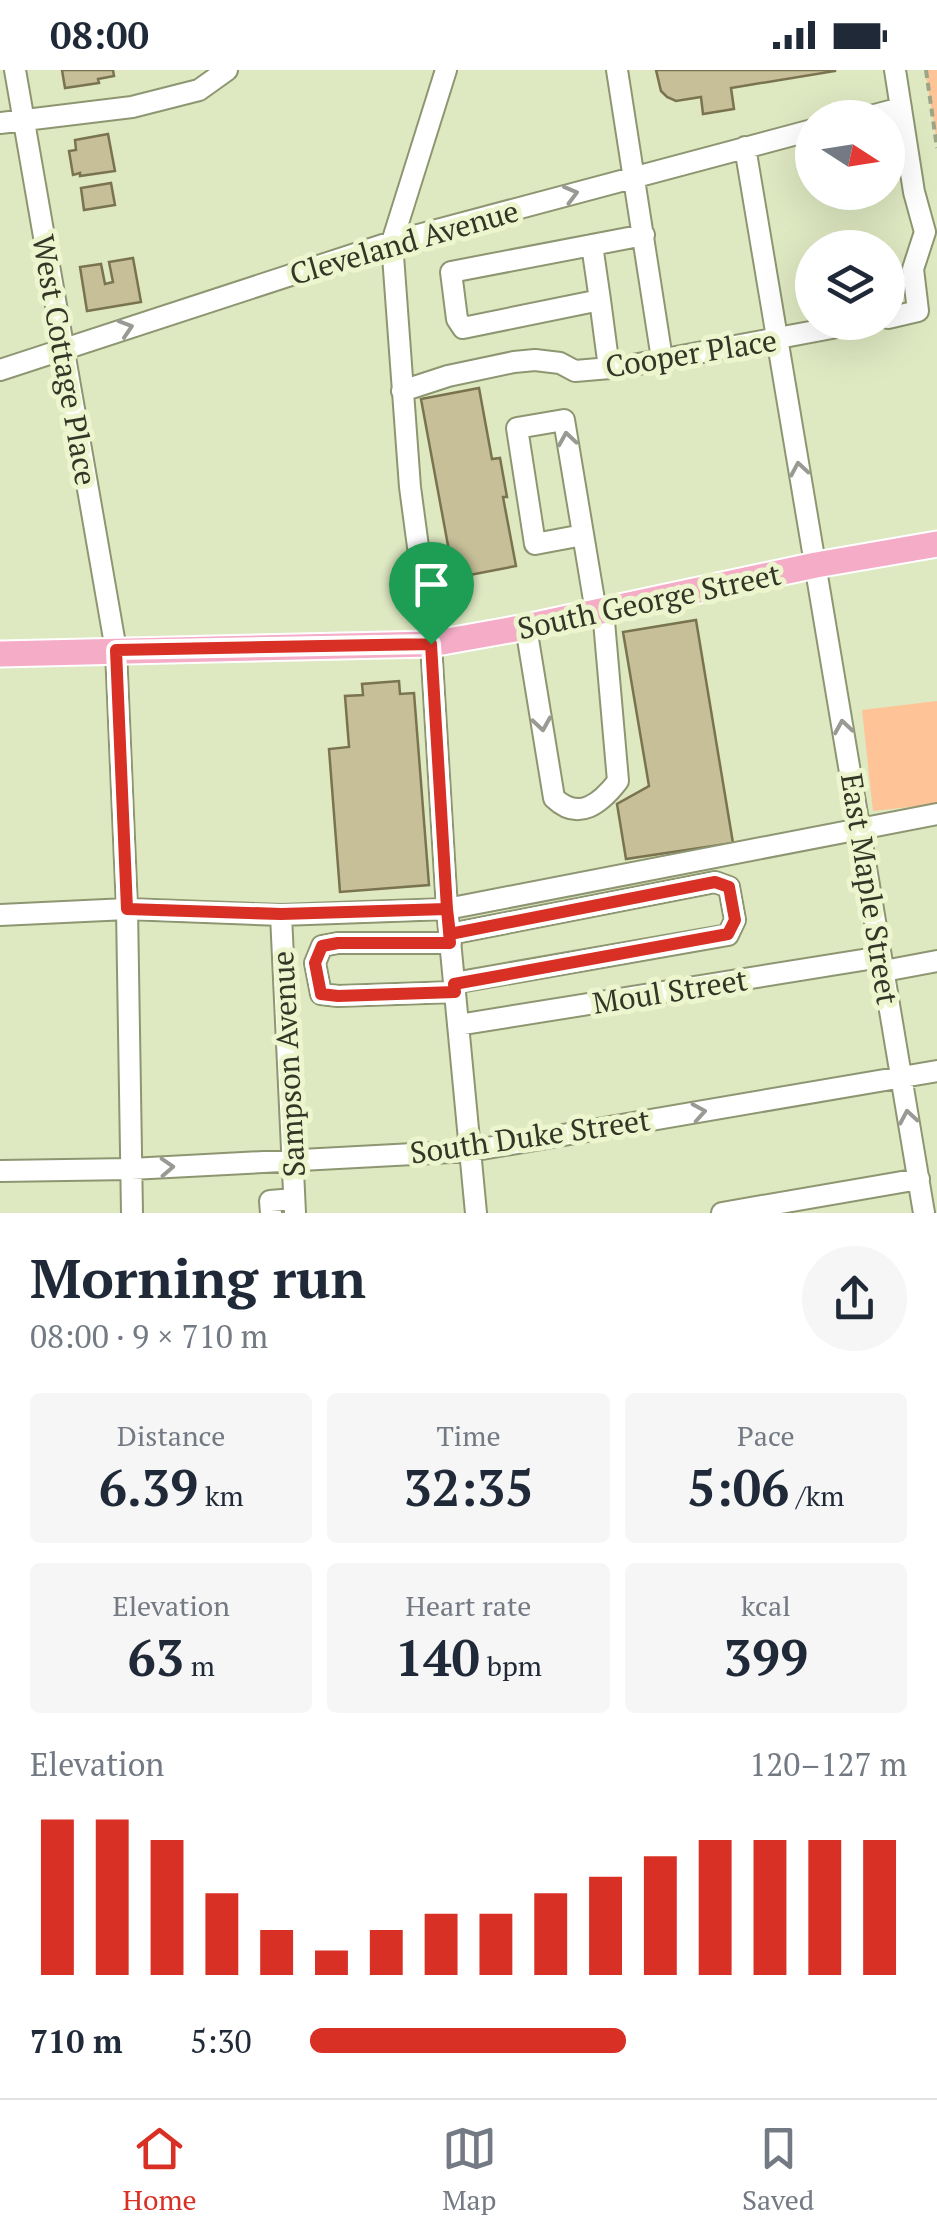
<!DOCTYPE html>
<html lang="en">
<head>
<meta charset="utf-8">
<style>
	body { margin:0; font-family:"PT Serif",serif; background:#f6f6f7; color:#1f2937; height:100vh; display:flex; flex-direction:column; font-size:38px; white-space:nowrap }
	* { box-sizing:border-box; margin:0 }
	p { font-size:32px; color:#747a83 }
	.icon { flex:none; width:55px; height:55px; fill:none; stroke:currentColor; stroke-width:2; stroke-linecap:round; stroke-linejoin:round }
	.map { position:relative; height:1143px; overflow:hidden }
	.side { display:flex; flex-direction:column; background:#fff; flex:1 }
	.side>* { flex:none }
	.needle { width:65px; rotate:102deg }
	.fabs { position:absolute; left:795px; top:30px; display:grid; gap:20px }
	.fabs a { display:grid; place-items:center; width:110px; height:110px; border-radius:50%; background:#fff; box-shadow:0 10px 40px #0002; font-size:50px }
	.pin { position:absolute; display:grid; place-items:center; width:85px; height:85px; color:#fff; margin:-102px -42px; border-radius:50% 50% 50% 0; rotate:-45deg; box-shadow:0 0 10px #0007 }
	.pin .icon { rotate:45deg }
	.round { display:grid; place-items:center; flex:none; width:105px; height:105px; border-radius:52px; background:#f6f6f7 }
	.head { display:flex; align-items:center; justify-content:space-between; height:170px; padding:0 30px }
	h1 { font-size:55px; font-weight:700; line-height:75px }
	.figures { display:grid; grid-template-columns:repeat(3,1fr); gap:15px; height:170px; padding:10px 30px }
	.figures div { display:grid; align-content:center; border-radius:10px; background:#f6f6f7; text-align:center }
	.figures b { font-size:50px; font-weight:700 }
	.figures small { font-size:28px; font-weight:400 }
	.figures p { font-size:28px }
	.chart { height:280px; padding:20px 30px }
	.chart p { display:flex; justify-content:space-between }
	.chart svg { width:100%; height:180px; margin-top:10px; stroke:#d93025; stroke-width:6 }
	ul { padding:0 30px; list-style:none; font-size:32px }
	li { display:grid; grid-template-columns:160px 120px 1fr; align-items:center; height:75px }
	li i { height:25px; border-radius:12px; background:#d93025 }
	.status { display:flex; justify-content:space-between; align-items:center; height:70px; padding:0 50px; background:#fff; direction:ltr }
	.status svg { height:28px; fill:currentColor }
	.dock { display:flex; justify-content:space-around; align-items:center; height:140px; border-top:2px solid #e0e1e3; background:#fff; font-size:28px; color:#747a83 }
	.dock a { display:grid; justify-items:center; gap:5px }
	.dock .on { color:#d93025 }
	.map>svg:first-child { display:block }
	.green { fill:#fec397 }
	.building { fill:#c6bf98; stroke:#7a734f; stroke-width:2.5 }
	.lines { fill:none; stroke-linecap:round; stroke-linejoin:round }
	.minor-casing { stroke:#8d9671; stroke-width:24 }
	.major-casing { stroke:#fff; stroke-width:29 }
	.path { stroke:#9da587; stroke-width:4; stroke-dasharray:8 5; stroke-linecap:butt }
	.minor { stroke:#fff; stroke-width:20 }
	.major { stroke:#f5acc7; stroke-width:25 }
	.oneway { stroke:#999a93 }
	.route-casing { stroke:#fff; stroke-width:20 }
	.route { stroke:#d93025; stroke-width:12 }
	.labels { text-anchor:middle; dominant-baseline:central; stroke-width:10; stroke-linejoin:round; paint-order:stroke }
	.street-label { font-size:30px; fill:#333627; stroke:#ecf5cd }
</style>
</head>
<body>
<div class="status"><b>08:00</b><svg viewBox="0 0 49 12"><path d="M0 12V9h3v3zM5 12V6h3v6zM10 12V3h3v9zM15 12V0h3v12zM26 1h20v11H26zM47 4h2v5h-2z"/></svg></div>
<div class="map">
<svg width="937" height="1143" viewBox="0 0 937 1143">
	<rect width="100%" height="100%" fill="#dee8c1"/>
	<path class="green" d="M925 0H937V73Z
		M937 631V734L873 741 862 640Z"/>
	<path class="building" d="M62 0H113L114 6 98 9 99 13 65 18Z
		M656 0H835V1L731 18 734 39 703 44 701 27 676 31 667 27 661 21Z
		M108 64 115 101 80 106V103L73 105 69 81 76 80 75 70Z
		M111 113 115 135 84 140 81 118Z
		M133 188 141 232 87 241 80 197 101 194 105 214 113 212 109 192Z
		M479 318 492 389 500 388 507 427H503L516 496 454 508 421 329Z
		M696 550 733 773 626 789 617 734 649 716 623 562Z
		M399 611 400 624 414 623 429 815 340 822 329 679 349 677 345 626 363 625 362 614Z"/>
	<g class="lines">
		<g class="minor-casing">
			<path id="minor" d="M15 0 116 580 127 839 132 1143
				M446 0 392 172 410 417 431 574 447 839 476 1143
				M617 0 662 289
				M863 48 901 38
				M0 53 132 37 199 20 227 0
				M745 77 924 1143
				M592 175 600 230
				M888 248 918 241 913 199 925 162 914 122 895 0
				M609 298 600 230 463 258 457 249 451 202 644 165
				M0 300 392 172 812 60
				M402 321 448 306 514 292 535 290 560 293 575 301 622 297 864 252
				M583 465 535 474 517 358 564 350 596 542
				M526 557 554 728C579 752 601 733 618 711L603 540
				M0 845 127 839 281 845 447 839 937 744
				M281 845 295 1143
				M450 864 715 812 729 817 735 850 728 865 454 913
				M451 873H338L322 876 315 893 321 924 338 926 455 922
				M884 901 937 891
				M458 955 881 887
				M0 1101 131 1099 470 1081 937 1001
				M271 1143 270 1131 294 1129
				M722 1143 919 1109"/>
		</g>
		<g class="major-casing">
			<path id="major" d="M0 584 431 574 526 557 816 495 937 474"/>
		</g>
		<path class="path" d="M926 0 937 78"/>
		<use href="#minor" class="minor"/>
		<use href="#major" class="major"/>
	</g>
	<defs><path id="oneway-chevron" d="M-2-3.5L2.5 0L-2 3.5" fill="none" stroke-width="1.6" stroke-linecap="round" stroke-linejoin="round" transform="scale(2.5)"/></defs>
	<g class="oneway">
		<use href="#oneway-chevron" transform="translate(571 124) rotate(-15)"/>
		<use href="#oneway-chevron" transform="translate(126 258) rotate(-18)"/>
		<use href="#oneway-chevron" transform="translate(567 369) rotate(-99)"/>
		<use href="#oneway-chevron" transform="translate(799 399) rotate(-100)"/>
		<use href="#oneway-chevron" transform="translate(542 654) rotate(81)"/>
		<use href="#oneway-chevron" transform="translate(843 657) rotate(-99)"/>
		<use href="#oneway-chevron" transform="translate(699 1042) rotate(-10)"/>
		<use href="#oneway-chevron" transform="translate(908 1047) rotate(-100)"/>
		<use href="#oneway-chevron" transform="translate(167 1097) rotate(-3)"/>
	</g>
	<g class="lines">
		<g class="route-casing">
			<path id="route" d="M431 574 447 839 450 873H338L322 876 315 893 321 924 338 926 455 922 454 914 728 864 735 850 729 817 715 812 450 864 447 839 281 844 127 839 116 580 431 574"/>
		</g>
		<use href="#route" class="route"/>
	</g>
	<g class="labels">
		<g class="street-label">
			<text transform="translate(404 172) rotate(-16)">Cleveland Avenue</text>
			<text transform="translate(691 283) rotate(-9)">Cooper Place</text>
			<text transform="translate(65 290) rotate(80)">West Cottage Place</text>
			<text transform="translate(649 531) rotate(-12)">South George Street</text>
			<text transform="translate(870 819) rotate(81)">East Maple Street</text>
			<text transform="translate(670 921) rotate(-9)">Moul Street</text>
			<text transform="translate(288 994) rotate(-93)">Sampson Avenue</text>
			<text transform="translate(530 1066) rotate(-8)">South Duke Street</text>
		</g>
	</g>
</svg>
<div class="fabs">
<a><svg class="needle" viewBox="-14 -14 28 28"><path d="M0-13l5 13h-10z" fill="#e53935"/><path d="M0 13l5-13h-10z" fill="#747a83"/></svg></a>
<a><svg class="icon" aria-label="layers" viewBox="0 0 24 24"><path d="M12 4l9 5-9 5-9-5zM3 14l9 5 9-5"/></svg></a>
</div>
<div class="pin" style="left:431px;top:574px;background:#1e9e55"><svg class="icon" aria-label="arrive" viewBox="0 0 24 24"><path d="M6 21V4h12l-3 4 3 4H6"/></svg></div>
</div>
<section class="side">
<div class="head"><div><h1>Morning run</h1><p>08:00 · 9 × 710 m</p></div><a class="round"><svg class="icon" aria-label="share" viewBox="0 0 24 24"><path d="M12 15V3M7 8l5-5 5 5M5 13v7h14v-7"/></svg></a></div>
<div class="figures">
<div><p>Distance</p><b>6.39<small> km</small></b></div>
<div><p>Time</p><b>32:35</b></div>
<div><p>Pace</p><b>5:06<small> /km</small></b></div>
</div>
<div class="figures">
<div><p>Elevation</p><b>63<small> m</small></b></div>
<div><p>Heart rate</p><b>140<small> bpm</small></b></div>
<div><p>kcal</p><b>399</b></div>
</div>
<div class="chart"><p><span>Elevation</span>120–127 m</p>
<svg viewBox="0 0 160 44" preserveAspectRatio="none"><path d="M5 44V6M15 44V6M25 44V11M35 44V24M45 44V33M55 44V38M65 44V33M75 44V29M85 44V29M95 44V24M105 44V20M115 44V15M125 44V11M135 44V11M145 44V11M155 44V11"/></svg>
</div>
<ul>
<li><b>710 m</b>5:30<i style="width:53%"></i></li>
</ul>
</section>
<nav class="dock">
<a class="on"><svg class="icon" aria-label="home" viewBox="0 0 24 24"><path d="M3 11l9-7 9 7M6 9v11h12V9"/></svg>Home</a>
<a><svg class="icon" aria-label="map" viewBox="0 0 24 24"><path d="M3 6l6-2 6 2 6-2v14l-6 2-6-2-6 2zM9 4v14M15 6v14"/></svg>Map</a>
<a><svg class="icon" aria-label="saved" viewBox="0 0 24 24"><path d="M7 4h10v16l-5-4-5 4z"/></svg>Saved</a>
</nav>
</body>
</html>
